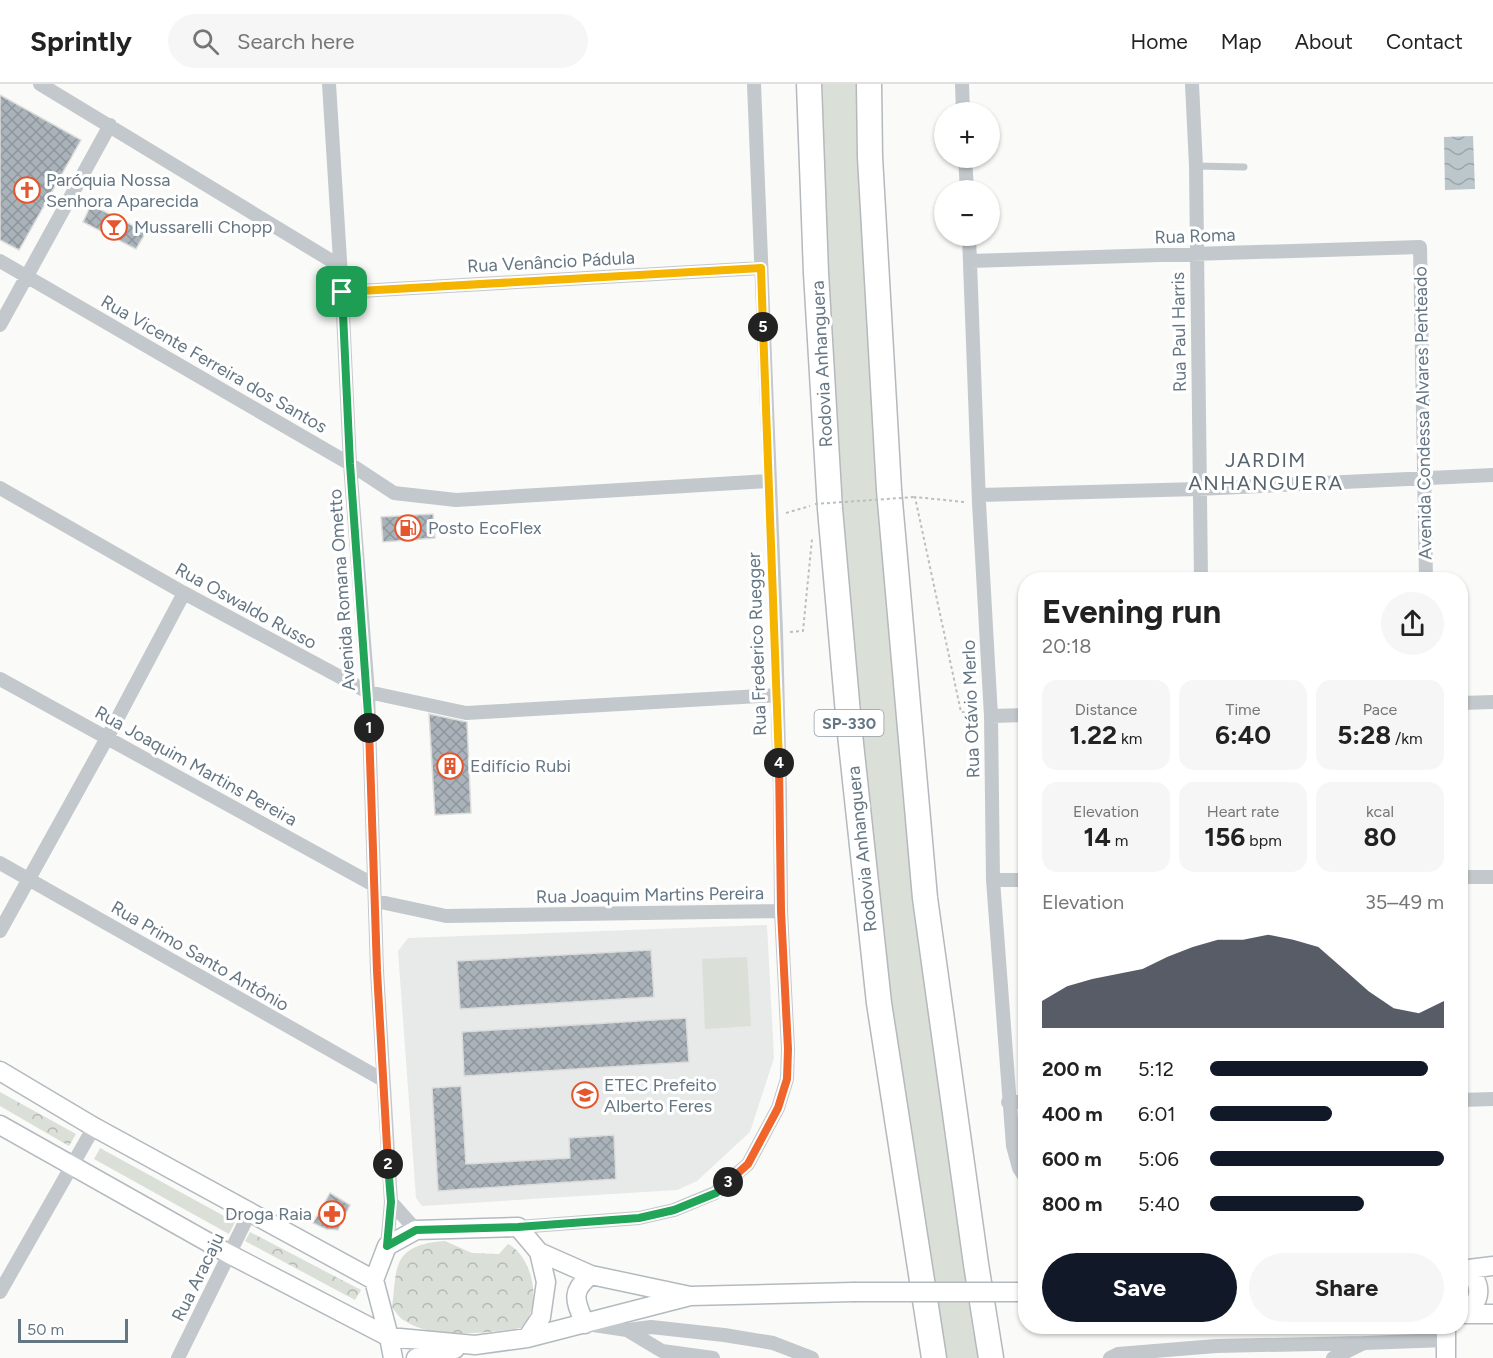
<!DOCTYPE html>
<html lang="en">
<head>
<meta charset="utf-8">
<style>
	body { margin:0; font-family:Figtree,sans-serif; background:#f6f6f6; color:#222; height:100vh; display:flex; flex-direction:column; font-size:22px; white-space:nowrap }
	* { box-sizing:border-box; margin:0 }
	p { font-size:20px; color:#767676 }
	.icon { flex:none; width:33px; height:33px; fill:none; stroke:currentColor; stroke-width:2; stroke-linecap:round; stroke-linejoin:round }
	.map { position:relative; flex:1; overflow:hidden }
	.sheet { position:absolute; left:1018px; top:488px; width:450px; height:762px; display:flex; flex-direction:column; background:#fff; border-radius:24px; box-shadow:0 2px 4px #0004 }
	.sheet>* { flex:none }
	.fabs { position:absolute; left:934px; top:18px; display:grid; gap:12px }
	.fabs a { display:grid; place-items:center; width:66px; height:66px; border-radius:50%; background:#fff; box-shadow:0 2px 4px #0004; font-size:30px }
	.scale { position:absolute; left:18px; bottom:15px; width:110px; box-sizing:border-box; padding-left:6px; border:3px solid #657683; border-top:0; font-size:16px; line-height:21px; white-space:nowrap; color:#657683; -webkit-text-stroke:4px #fff; paint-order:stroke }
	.pin { position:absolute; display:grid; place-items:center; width:51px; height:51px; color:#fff; margin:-26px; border-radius:12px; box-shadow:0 3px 9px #0006 }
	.km { position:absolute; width:30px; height:30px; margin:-15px; border-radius:50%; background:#222; color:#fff; font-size:16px; line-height:30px; text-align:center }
	.round { display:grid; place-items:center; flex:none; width:63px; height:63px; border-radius:32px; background:#f6f6f6 }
	.overview { display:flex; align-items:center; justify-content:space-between; height:102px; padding:0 24px }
	h1 { font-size:33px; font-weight:700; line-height:45px }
	.stats { display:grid; grid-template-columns:repeat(3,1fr); gap:9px; height:102px; padding:6px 24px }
	.stats div { display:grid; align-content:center; border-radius:15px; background:#f6f6f6; text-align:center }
	.stats b { font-size:26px; font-weight:700 }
	.stats small { font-size:16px; font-weight:400 }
	.stats p { font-size:16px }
	.chart { height:168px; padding:12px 24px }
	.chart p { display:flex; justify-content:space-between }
	.chart svg { width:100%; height:108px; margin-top:6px; fill:#111827; opacity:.7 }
	.cta { display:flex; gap:12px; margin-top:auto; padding:12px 24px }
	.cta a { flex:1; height:69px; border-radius:36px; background:#111827; color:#fff; font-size:24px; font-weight:700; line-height:69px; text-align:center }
	.cta a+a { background:#f6f6f6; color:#222 }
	ul { padding:0 24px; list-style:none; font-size:20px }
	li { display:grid; grid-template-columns:96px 72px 1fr; align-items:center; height:45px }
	li i { height:15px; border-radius:8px; background:#111827 }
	header { display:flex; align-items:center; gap:36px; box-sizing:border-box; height:84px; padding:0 30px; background:#fff; border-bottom:2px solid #e0e0e0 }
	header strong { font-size:28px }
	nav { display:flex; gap:33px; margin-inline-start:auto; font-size:21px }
	.search { width:420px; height:54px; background:#f6f6f6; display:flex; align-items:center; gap:15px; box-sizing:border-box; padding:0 21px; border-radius:33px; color:#767676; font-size:22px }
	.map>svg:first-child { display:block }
	.built { fill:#e8e9e9 }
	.green { fill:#dadfd7 }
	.forest { fill:url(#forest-crowns) }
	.water { fill:url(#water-waves) }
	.building { fill:url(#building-cross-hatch); stroke:#dcdcda; stroke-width:1.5 }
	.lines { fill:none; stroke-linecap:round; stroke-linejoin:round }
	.secondary-casing { stroke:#b3babf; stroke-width:21 }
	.highway-casing { stroke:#b4b9bd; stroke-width:27 }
	.path { stroke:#bbbfc2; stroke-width:2; stroke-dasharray:3 3; stroke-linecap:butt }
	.lane { stroke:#c3c8cc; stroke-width:7 }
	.street { stroke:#c3c8cc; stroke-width:14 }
	.secondary { stroke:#fff; stroke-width:18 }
	.highway { stroke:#fff; stroke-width:24 }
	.secondary-bridge-casing { stroke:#b3babf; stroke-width:21; stroke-linecap:butt }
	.path-bridge { stroke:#bbbfc2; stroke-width:2; stroke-dasharray:3 3; stroke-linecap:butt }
	.secondary-bridge { stroke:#fff; stroke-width:18 }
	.split-1-casing { stroke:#fff; stroke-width:12 }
	.split-2-casing { stroke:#fff; stroke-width:12 }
	.split-3-casing { stroke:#fff; stroke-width:12 }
	.split-4-casing { stroke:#fff; stroke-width:12 }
	.split-5-casing { stroke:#fff; stroke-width:12 }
	.split-6-casing { stroke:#fff; stroke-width:12 }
	.split-1 { stroke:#22a559; stroke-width:8 }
	.split-2 { stroke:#f0652b; stroke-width:8 }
	.split-3 { stroke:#22a559; stroke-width:8 }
	.split-4 { stroke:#f0652b; stroke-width:8 }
	.split-5 { stroke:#f5b400; stroke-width:8 }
	.split-6 { stroke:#f5b400; stroke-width:8 }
	.labels { text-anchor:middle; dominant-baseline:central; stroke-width:6; stroke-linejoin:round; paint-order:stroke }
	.shield { fill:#fff; stroke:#939fa8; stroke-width:1.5 }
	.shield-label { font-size:16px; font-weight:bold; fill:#657683 }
	.poi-label { font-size:18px; fill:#657683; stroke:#fff; text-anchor:start }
	.street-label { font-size:18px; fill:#657683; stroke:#fff }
	.neighbourhood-label { font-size:20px; letter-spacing:1.5px; fill:#57646e; stroke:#fff }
</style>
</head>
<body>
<header>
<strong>Sprintly</strong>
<div class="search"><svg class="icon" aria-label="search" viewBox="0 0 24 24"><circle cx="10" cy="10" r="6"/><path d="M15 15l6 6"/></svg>Search here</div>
<nav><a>Home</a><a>Map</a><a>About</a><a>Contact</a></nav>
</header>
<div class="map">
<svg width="1493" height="1274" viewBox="0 0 1493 1274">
	<defs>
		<pattern id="forest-crowns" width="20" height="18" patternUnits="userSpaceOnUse" patternTransform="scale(1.5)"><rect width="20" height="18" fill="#dadfd7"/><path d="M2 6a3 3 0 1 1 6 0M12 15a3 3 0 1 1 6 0" fill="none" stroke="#b4b9b4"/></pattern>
		<pattern id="water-waves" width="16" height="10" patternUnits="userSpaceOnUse" patternTransform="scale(1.5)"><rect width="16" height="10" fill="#bbc7cb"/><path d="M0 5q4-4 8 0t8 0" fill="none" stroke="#9ca6aa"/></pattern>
		<pattern id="building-cross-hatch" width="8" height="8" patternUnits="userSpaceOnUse" patternTransform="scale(1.5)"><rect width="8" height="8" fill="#aab3b9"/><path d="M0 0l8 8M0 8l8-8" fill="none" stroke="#8e969c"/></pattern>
	</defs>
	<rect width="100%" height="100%" fill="#fafaf8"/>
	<path class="built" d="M767 841 774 974 750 1048 697 1097 677 1106 422 1122 416 1114 398 867 408 854Z"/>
	<path class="green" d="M818 0H859L861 54 982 1274H943L887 927 842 464 826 204Z
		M747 873 751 942 705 945 702 875Z
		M100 1064 235 1138 229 1150 94 1075Z"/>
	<path class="forest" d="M0 1008 76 1050 69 1062 0 1022Z
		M250 1148 361 1206 355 1216 245 1157Z
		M445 1157 472 1169 499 1170 508 1160C530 1171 540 1211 529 1232 528 1236 523 1240 521 1244 488 1249 434 1256 405 1237 399 1234 396 1228 392 1223 394 1212 394 1190 399 1179 406 1162 428 1158 445 1157Z"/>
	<path class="water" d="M1473 52 1475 105 1445 106 1444 53Z"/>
	<path class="building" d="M0 11 81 56 19 166 0 156Z
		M91 121 146 148 136 165 83 138Z
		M433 430 435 454 383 458 381 433Z
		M429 630 467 638 471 729 435 731Z
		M651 866 654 913 460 925 457 877Z
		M686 934 689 978 464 992 462 948Z
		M461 1002 466 1080 570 1074 569 1054 614 1051 616 1095 438 1107 432 1004Z
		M330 1109 350 1121 338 1146 326 1145 313 1139Z"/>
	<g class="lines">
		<g class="secondary-casing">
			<path id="secondary" d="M0 987 94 1043 374 1196
				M0 1041 229 1170 389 1253 475 1261 527 1254 690 1212
				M1461 1186C1485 1193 1483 1222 1461 1230
				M1461 1186 1493 1182
				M1461 1230H1493
				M585 1240C576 1218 569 1208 591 1191
				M1446 1242V1274
				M527 1254 541 1233 546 1198 539 1168
				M393 1274 389 1253 374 1196 387 1162 416 1146 518 1143 539 1168 591 1191 690 1212 853 1208
				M416 1274 455 1265"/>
		</g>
		<g class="highway-casing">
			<path id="highway" d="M809 0 816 189 830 425 849 641 879 919 934 1274
				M869 0 870 73 889 406 925 814 976 1180 991 1274"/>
		</g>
		<path class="path" d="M964 418 915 413 961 628 978 630
			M786 429 810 422
			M790 548 803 547 812 455"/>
		<path class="lane" d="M1196 82 1244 83"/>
		<path class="street" d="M40 0 340 182
			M329 0 342 208 350 380 368 608 377 887 391 1118 387 1162
			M962 0 963 28
			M1192 0 1196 82 1201 495
			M965 74 967 106
			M969 152 979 419 991 632 993 796 1013 1062 1019 1084 1026 1095
			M0 177 350 380 394 409 456 416 768 397
			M970 177 1420 163 1426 495
			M342 208 761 184
			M0 241 110 41
			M0 404 184 509 368 608 466 629 776 611
			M979 411 1198 405 1493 391
			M0 595 374 801
			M1461 619 1493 618
			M991 632 1026 631
			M0 779 383 996
			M1461 793H1493
			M993 796H1026
			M376 817 446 832 781 827
			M0 847 107 654 184 509
			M1461 1016 1493 1015
			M1008 1018H1026
			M391 1118 416 1146
			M518 1143 639 1134 674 1126 715 1109 748 1080 778 1024 787 995 788 965 781 827 780 707 776 548 754 0
			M0 1208 94 1043
			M587 1240 627 1246 651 1243 724 1251 773 1259 812 1274
			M627 1246 662 1267 713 1274
			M178 1274 250 1128
			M1110 1274 1118 1270 1216 1262 1364 1259
			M1333 1274 1364 1259 1446 1256"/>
		<use href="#secondary" class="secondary"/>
		<use href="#highway" class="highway"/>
		<g class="secondary-bridge-casing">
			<path id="secondary-bridge" d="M853 1208H1026"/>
		</g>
		<path class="path-bridge" d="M815 420 915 413"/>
		<use href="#secondary-bridge" class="secondary-bridge"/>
	</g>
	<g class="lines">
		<g class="split-1-casing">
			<path id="split-1" d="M342 208 350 380 369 644"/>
		</g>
		<g class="split-2-casing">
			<path id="split-2" d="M369 644 377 887 388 1080"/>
		</g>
		<g class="split-3-casing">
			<path id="split-3" d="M388 1080 391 1118 387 1162 416 1146 518 1143 639 1134 674 1126 716 1109 728 1098"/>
		</g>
		<g class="split-4-casing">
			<path id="split-4" d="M728 1098 748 1080 778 1024 787 995 788 965 781 827 779 679"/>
		</g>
		<g class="split-5-casing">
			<path id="split-5" d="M763 243 779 679"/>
		</g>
		<g class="split-6-casing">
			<path id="split-6" d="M342 208 761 184 763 243"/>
		</g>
		<use href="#split-1" class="split-1"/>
		<use href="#split-2" class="split-2"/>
		<use href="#split-3" class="split-3"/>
		<use href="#split-4" class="split-4"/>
		<use href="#split-5" class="split-5"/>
		<use href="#split-6" class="split-6"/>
	</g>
	<defs>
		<g id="church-ring" transform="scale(1.35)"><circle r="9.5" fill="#fff" stroke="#e4572e" stroke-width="1.5"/><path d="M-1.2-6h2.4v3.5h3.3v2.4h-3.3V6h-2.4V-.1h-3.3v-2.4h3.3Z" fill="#e4572e"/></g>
		<g id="bar-ring" transform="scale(1.35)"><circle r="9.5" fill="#fff" stroke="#e4572e" stroke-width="1.5"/><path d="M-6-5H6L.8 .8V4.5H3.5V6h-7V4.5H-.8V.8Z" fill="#e4572e"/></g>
		<g id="fuel-ring" transform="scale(1.35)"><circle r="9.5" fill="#fff" stroke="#e4572e" stroke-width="1.5"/><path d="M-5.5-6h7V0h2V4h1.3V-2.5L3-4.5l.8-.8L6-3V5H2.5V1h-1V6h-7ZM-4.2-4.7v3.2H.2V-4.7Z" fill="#e4572e"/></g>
		<g id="building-ring" transform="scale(1.35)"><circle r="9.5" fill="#fff" stroke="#e4572e" stroke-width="1.5"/><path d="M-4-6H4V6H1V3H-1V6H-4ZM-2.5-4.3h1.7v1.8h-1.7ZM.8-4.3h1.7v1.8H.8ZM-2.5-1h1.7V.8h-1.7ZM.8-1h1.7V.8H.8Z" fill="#e4572e"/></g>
		<g id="university-ring" transform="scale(1.35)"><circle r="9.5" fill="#fff" stroke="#e4572e" stroke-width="1.5"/><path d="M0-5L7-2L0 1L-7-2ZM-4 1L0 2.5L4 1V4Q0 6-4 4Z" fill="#e4572e"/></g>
		<g id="pharmacy-ring" transform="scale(1.35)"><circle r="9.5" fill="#fff" stroke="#e4572e" stroke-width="1.5"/><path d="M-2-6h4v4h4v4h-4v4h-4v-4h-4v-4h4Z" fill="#e4572e"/></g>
	</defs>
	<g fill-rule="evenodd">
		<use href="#church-ring" x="27" y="106"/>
		<use href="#bar-ring" x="114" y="143"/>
		<use href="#fuel-ring" x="408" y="444"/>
		<use href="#building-ring" x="450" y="682"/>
		<use href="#university-ring" x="585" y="1011"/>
		<use href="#pharmacy-ring" x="332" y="1130"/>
	</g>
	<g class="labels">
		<rect class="shield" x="814.5" y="626" width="69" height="26" rx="4.5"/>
		<g class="shield-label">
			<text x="849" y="639">SP-330</text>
		</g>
		<g class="poi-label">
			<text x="46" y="96">Paróquia Nossa<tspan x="46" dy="21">Senhora Aparecida</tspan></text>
			<text x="134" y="143">Mussarelli Chopp</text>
			<text x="428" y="444">Posto EcoFlex</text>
			<text x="470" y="682">Edifício Rubi</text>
			<text x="604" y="1001">ETEC Prefeito<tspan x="604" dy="21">Alberto Feres</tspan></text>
			<text x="312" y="1130" text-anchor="end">Droga Raia</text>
		</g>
		<g class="street-label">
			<text transform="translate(1195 152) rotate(-2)">Rua Roma</text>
			<text transform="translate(551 178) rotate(-3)">Rua Venâncio Pádula</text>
			<text transform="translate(1179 248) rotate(-91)">Rua Paul Harris</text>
			<text transform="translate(214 280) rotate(30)">Rua Vicente Ferreira dos Santos</text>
			<text transform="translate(822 280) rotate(-93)">Rodovia Anhanguera</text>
			<text transform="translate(1423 329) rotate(-91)">Avenida Condessa Alvares Penteado</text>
			<text transform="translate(342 506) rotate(-94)">Avenida Romana Ometto</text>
			<text transform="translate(246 522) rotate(29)">Rua Oswaldo Russo</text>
			<text transform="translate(757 560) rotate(-92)">Rua Frederico Ruegger</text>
			<text transform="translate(971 625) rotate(-92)">Rua Otávio Merlo</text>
			<text transform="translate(196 682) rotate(29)">Rua Joaquim Martins Pereira</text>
			<text transform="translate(862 765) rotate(-96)">Rodovia Anhanguera</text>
			<text transform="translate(650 811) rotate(-1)">Rua Joaquim Martins Pereira</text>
			<text transform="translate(200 872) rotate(30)">Rua Primo Santo Antônio</text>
			<text transform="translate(198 1193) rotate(-64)">Rua Aracaju</text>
		</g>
		<g class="neighbourhood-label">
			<text x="1266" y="376">JARDIM<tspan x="1266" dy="23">ANHANGUERA</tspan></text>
		</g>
	</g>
</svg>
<div class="fabs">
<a>+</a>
<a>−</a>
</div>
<div class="scale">50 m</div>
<div class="pin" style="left:342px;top:208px;background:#1e9e55"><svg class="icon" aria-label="arrive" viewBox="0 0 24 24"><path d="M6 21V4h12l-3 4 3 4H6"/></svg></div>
<b class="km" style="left:369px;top:644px">1</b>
<b class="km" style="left:388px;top:1080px">2</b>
<b class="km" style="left:728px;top:1098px">3</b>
<b class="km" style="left:779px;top:679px">4</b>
<b class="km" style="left:763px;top:243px">5</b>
<section class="sheet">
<div class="overview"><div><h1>Evening run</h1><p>20:18</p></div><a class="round"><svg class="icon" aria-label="share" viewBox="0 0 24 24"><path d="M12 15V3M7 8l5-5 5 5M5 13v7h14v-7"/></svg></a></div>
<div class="stats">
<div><p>Distance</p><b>1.22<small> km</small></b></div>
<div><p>Time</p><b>6:40</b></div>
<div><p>Pace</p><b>5:28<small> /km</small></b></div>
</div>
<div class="stats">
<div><p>Elevation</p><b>14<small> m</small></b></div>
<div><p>Heart rate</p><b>156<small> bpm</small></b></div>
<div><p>kcal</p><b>80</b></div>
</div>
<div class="chart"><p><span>Elevation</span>35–49 m</p>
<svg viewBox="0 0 160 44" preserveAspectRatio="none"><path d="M0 44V33L10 27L20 24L30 22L40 20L50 15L60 11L70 8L80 8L90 6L100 8L110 11L120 20L130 29L140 36L150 38L160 33V44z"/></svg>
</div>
<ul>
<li><b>200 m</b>5:12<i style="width:93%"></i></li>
<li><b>400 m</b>6:01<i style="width:52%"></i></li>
<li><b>600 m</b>5:06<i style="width:100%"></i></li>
<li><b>800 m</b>5:40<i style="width:66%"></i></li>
</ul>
<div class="cta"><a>Save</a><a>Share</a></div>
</section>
</div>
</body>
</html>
